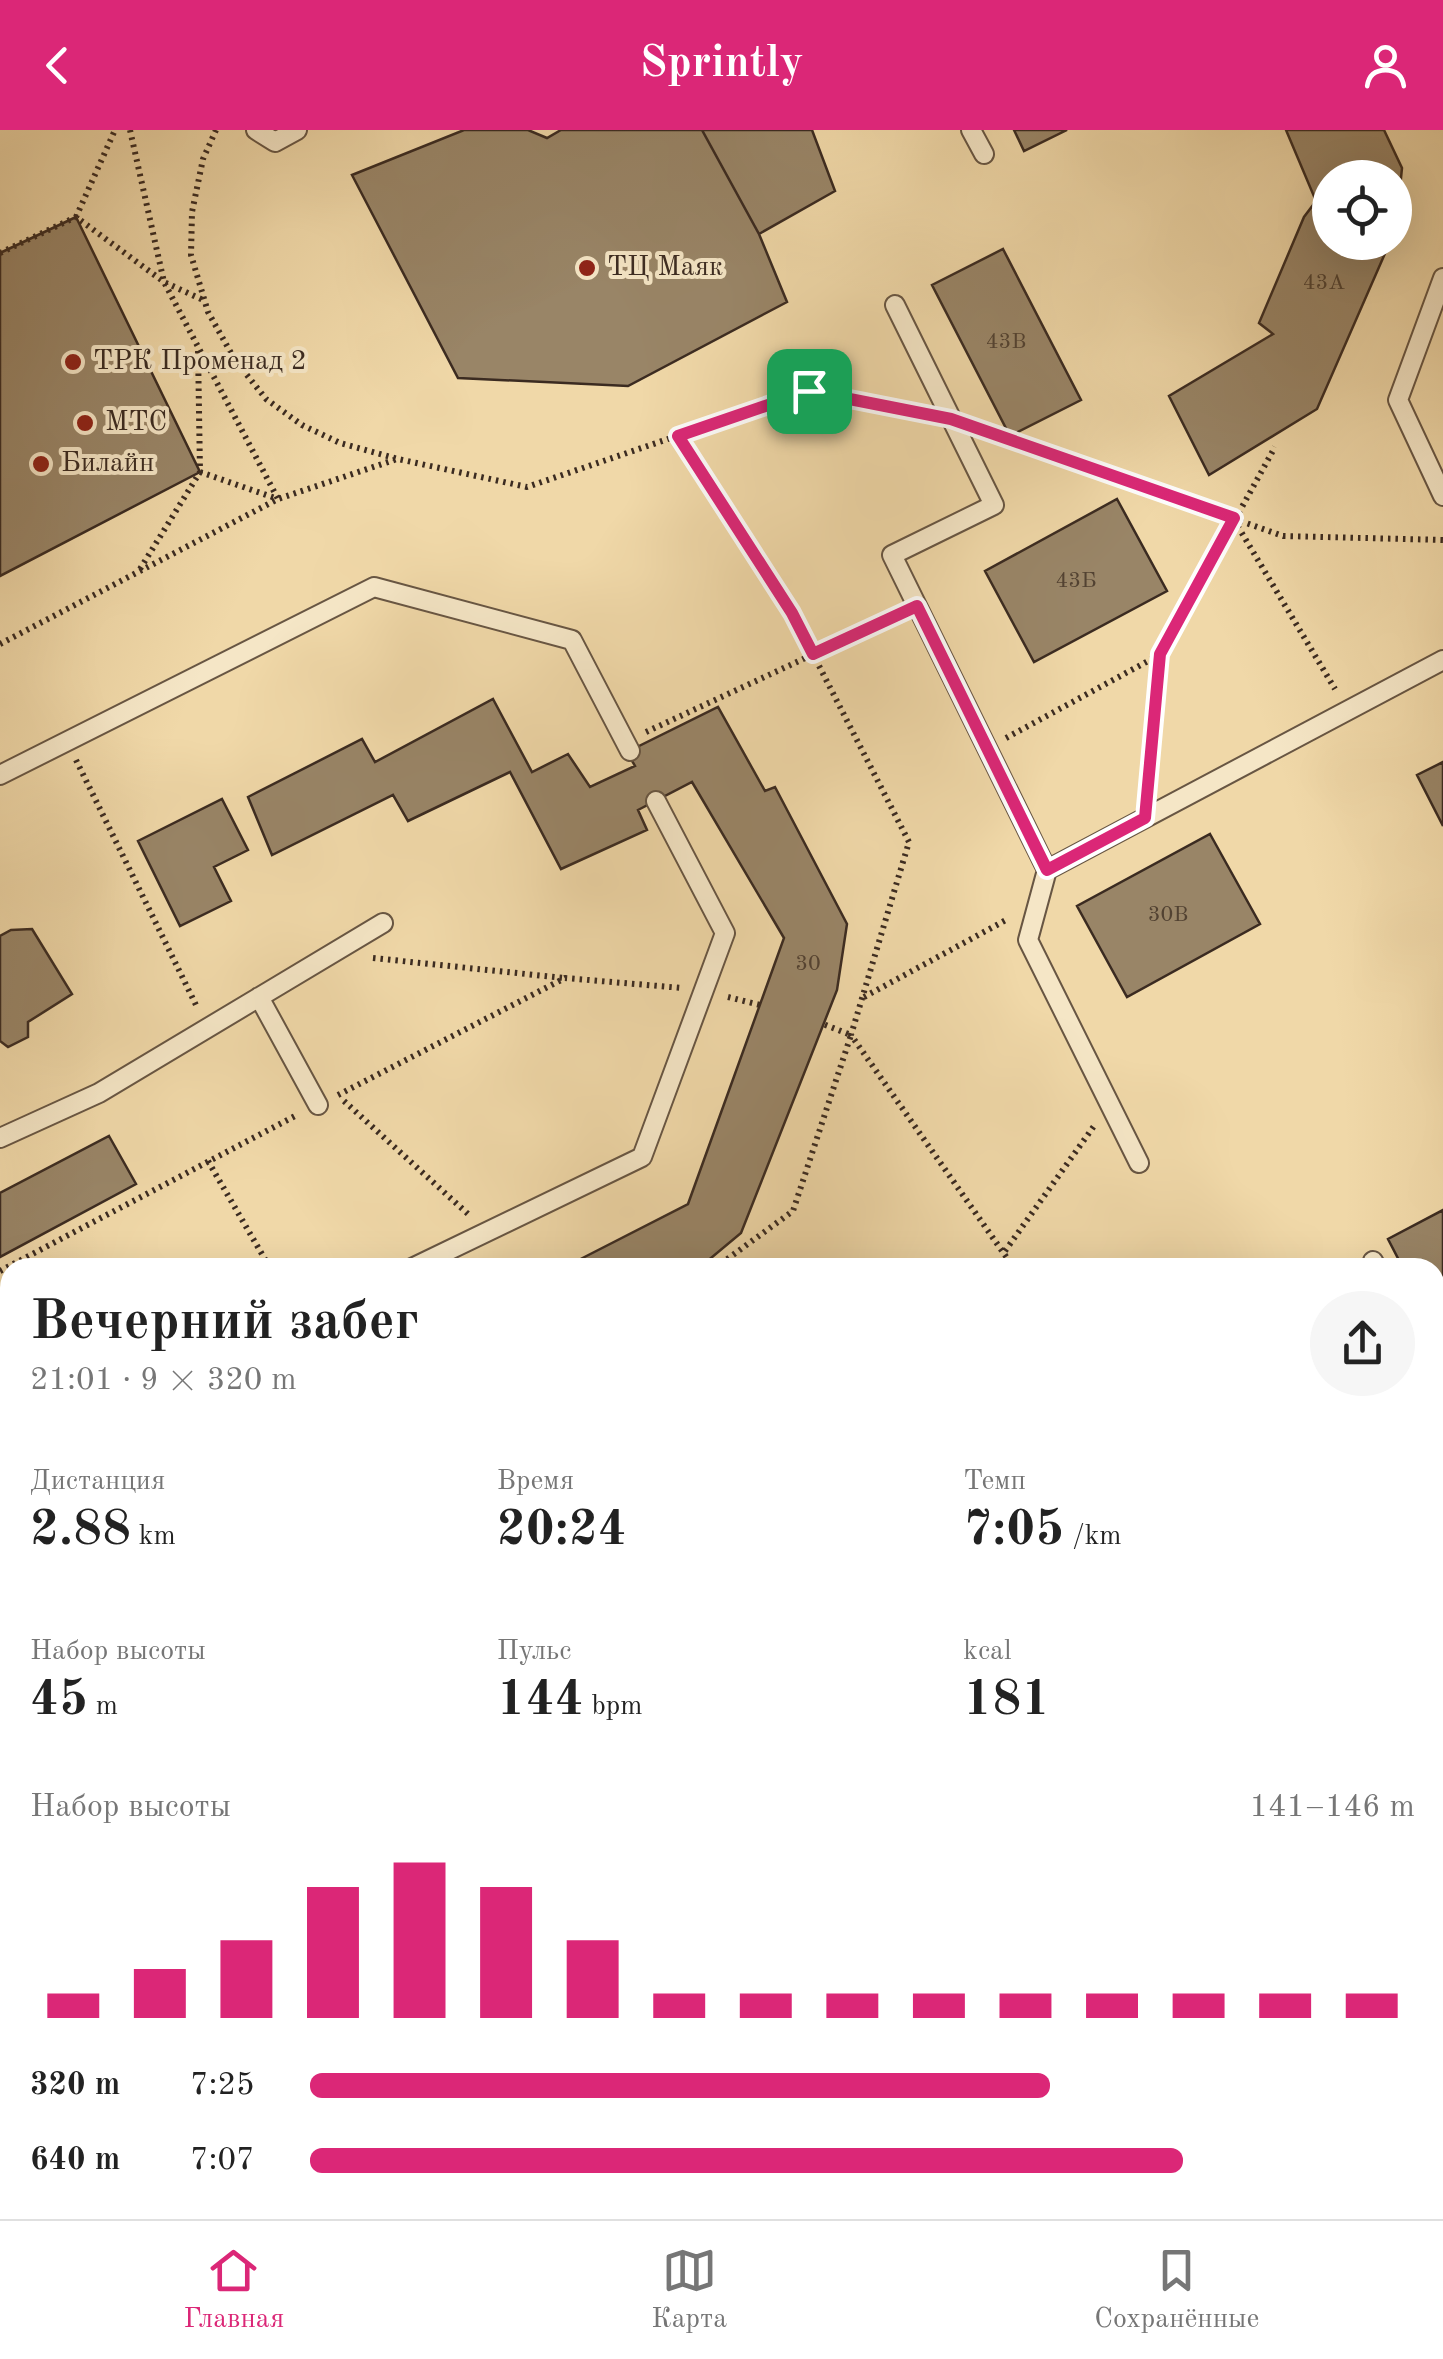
<!DOCTYPE html>
<html lang="ru">
<head>
<meta charset="utf-8">
<style>
	body { margin:0; font-family:"Old Standard TT",serif; background:#f6f6f6; color:#222; height:100vh; display:flex; flex-direction:column; font-size:38px; white-space:nowrap }
	* { box-sizing:border-box; margin:0 }
	p { font-size:32px; color:#767676 }
	.icon { flex:none; width:55px; height:55px; fill:none; stroke:currentColor; stroke-width:2; stroke-linecap:round; stroke-linejoin:round }
	.map { position:relative; flex:1; overflow:hidden }
	.drawer { position:absolute; left:0px; top:1128px; width:1445px; height:962px; display:flex; flex-direction:column; background:#fff; border-radius:30px 30px 0 0; box-shadow:0 10px 40px #0002 }
	.drawer>* { flex:none }
	.buttons { position:absolute; left:1312px; top:30px; display:grid; gap:20px }
	.buttons a { display:grid; place-items:center; width:100px; height:100px; border-radius:50%; background:#fff; box-shadow:0 10px 40px #0002; font-size:50px }
	.pin { position:absolute; display:grid; place-items:center; width:85px; height:85px; color:#fff; margin:-42px; border-radius:20px; box-shadow:0 5px 15px #0006 }
	.round { display:grid; place-items:center; flex:none; width:105px; height:105px; border-radius:52px; background:#f6f6f6 }
	.head { display:flex; align-items:center; justify-content:space-between; height:170px; padding:0 30px }
	h1 { font-size:55px; font-weight:800; line-height:75px }
	.stats { display:grid; grid-template-columns:repeat(3,1fr); gap:15px; height:170px; padding:10px 30px }
	.stats div { display:grid; align-content:center }
	.stats b { font-size:50px; font-weight:800 }
	.stats small { font-size:28px; font-weight:400 }
	.stats p { font-size:28px }
	.chart { height:280px; padding:20px 30px }
	.chart p { display:flex; justify-content:space-between }
	.chart svg { width:100%; height:180px; margin-top:10px; stroke:#db2777; stroke-width:6 }
	ul { padding:0 30px; list-style:none; font-size:32px }
	li { display:grid; grid-template-columns:160px 120px 1fr; align-items:center; height:75px }
	li i { height:25px; border-radius:12px; background:#db2777 }
	header { display:flex; justify-content:space-between; align-items:center; height:130px; padding:0 30px; background:#db2777; color:#fff; font-size:45px; font-weight:800 }
	.dock { display:flex; justify-content:space-around; align-items:center; height:140px; border-top:2px solid #e0e0e0; background:#fff; font-size:28px; color:#767676 }
	.dock a { display:grid; justify-items:center; gap:5px }
	.dock .on { color:#db2777 }
	.map>svg:first-child { display:block }
	.building { fill:#998567; stroke:#3b2b21; stroke-width:2.5 }
	.lines { fill:none; stroke-linecap:round; stroke-linejoin:round }
	.service-casing { stroke:#685643; stroke-width:22 }
	.path { stroke:#3b2b21; stroke-width:6; stroke-dasharray:2.5 5; stroke-linecap:butt }
	.service { stroke:#f5e6c6; stroke-width:18 }
	.route-casing { stroke:#fff; stroke-width:20 }
	.route { stroke:#db2777; stroke-width:12 }
	.poi-dot { fill:#8f2418; stroke:#f5e6c6; stroke-width:4 }
	.labels { text-anchor:middle; dominant-baseline:central; stroke-width:8; stroke-linejoin:round; paint-order:stroke }
	.number-label { font-size:22px; fill:#524232 }
	.poi-label { font-size:28px; fill:#3b2b21; stroke:#f5e6c6; text-anchor:start }
</style>
</head>
<body>
<header><svg class="icon" aria-label="back" viewBox="0 0 24 24"><path d="M15 5l-7 7 7 7"/></svg>Sprintly<svg class="icon" aria-label="person" viewBox="0 0 24 24"><circle cx="12" cy="8" r="4"/><path d="M4 21q1-7 8-7t8 7"/></svg></header>
<div class="map">
<svg width="1443" height="2089" viewBox="0 0 1443 2089">
	<rect width="100%" height="100%" fill="#f0d8a8"/>
	<filter id="stains"><feTurbulence type="fractalNoise" baseFrequency=".002" numOctaves="4"/><feColorMatrix values="0 0 0 0 .2 0 0 0 0 .09 0 0 0 0 .02 0 0 0 .5 -.17"/></filter>
	<radialGradient id="worn" r=".72"><stop offset=".6" stop-color="#630" stop-opacity="0"/><stop offset="1" stop-color="#630" stop-opacity=".3"/></radialGradient>
	<path class="building" d="M464 0H528L547 8 561 0H702L759 104 787 172 628 256 458 248 352 45Z
		M702 0H812L835 61 759 104Z
		M1014 0H1067L1024 21Z
		M1286 0H1384L1402 38 1396 98 1395 101V48H1330V112H1390L1317 279 1209 345 1169 266 1273 204 1259 193 1304 87 1316 71Z
		M76 87 200 342 0 446V123Z
		M1003 119 1081 270 1010 306 932 155Z
		M1117 369 1167 461 1034 532 985 441Z
		M493 569 532 642 568 624 590 657 635 636 627 622 718 577 765 661 775 657 847 794 837 860 741 1103 699 1138H563L688 1074 784 808 692 652 638 680 647 700 561 739 510 642 408 691 393 665 272 725 248 667 362 609 375 632Z
		M1443 632V696L1417 645Z
		M222 669 248 720 214 737 231 771 180 796 138 711Z
		M1210 704 1260 794 1127 867 1077 776Z
		M32 799 72 864 28 892V907L8 917 0 911V806L11 800Z
		M109 1006 136 1054 0 1127V1063Z
		M1443 1080V1212L1435 1197V1138H1403L1388 1109Z
		M1435 1443 1443 1458V1519L1435 1524Z
		M28 2080H179L184 2089H33Z
		M335 2080H423L428 2089H340Z
		M1092 2080H1161L1187 2089H1074Z"/>
	<g class="lines">
		<g class="service-casing">
			<path id="service" d="M256 0 275 12 297 0
				M971 0 984 24
				M1443 148 1398 270 1443 366
				M895 175 994 375 892 425 1047 740 1028 810 1139 1033
				M0 645 374 457 572 510 630 621
				M1047 740 1443 530
				M259 867 318 975
				M0 1008 99 963 383 793
				M1373 1131 1377 1138
				M412 1138 642 1027 725 803 656 671
				M1435 1243 1443 1258
				M0 1607 10 1610
				M1435 1689 1443 1684
				M0 1943 10 1938
				M1435 2052 1443 2065
				M266 2080 271 2089
				M483 2080 487 2089
				M1357 2080 1383 2089
				M523 2089 525 2080
				M970 2089 988 2080"/>
		</g>
		<path class="path" d="M130 0 164 152 278 369
			M216 0 203 29 192 82 191 125 208 182 235 230 266 269 302 295 340 313 398 329 527 357 809 261 921 283
			M76 87 115 0
			M0 123 76 87 164 152 203 170
			M986 301 1283 406 1443 410
			M678 306 792 483 909 712 851 905 1014 1138
			M200 342 278 369
			M1234 390 1335 559
			M140 439 200 342 198 219
			M0 514 278 369 397 329
			M646 602 898 485
			M1006 608 1161 524 1275 317
			M76 630 196 875
			M1148 658 1160 526
			M373 828 564 848
			M728 867 760 875
			M864 867 1006 790
			M338 965 565 848 682 858
			M344 971 468 1084
			M208 1031 270 1138
			M1005 1121 1094 996
			M715 1138 793 1081 851 905 823 894
			M0 1141 295 986
			M0 1811 10 1784
			M0 1886 10 1890
			M1435 1997 1443 2012
			M620 2080 625 2089
			M773 2089 790 2080"/>
		<use href="#service" class="service"/>
	</g>
	<g class="lines">
		<g class="route-casing">
			<path id="route" d="M809 261 951 289 1234 388 1160 524 1145 688 1047 740 917 476 813 524 792 483 678 306Z"/>
		</g>
		<use href="#route" class="route"/>
	</g>
	<g class="poi-dot">
		<circle cx="587" cy="138" r="10"/>
		<circle cx="73" cy="232" r="10"/>
		<circle cx="85" cy="293" r="10"/>
		<circle cx="41" cy="334" r="10"/>
	</g>
	<g class="labels">
		<g class="number-label">
			<text x="1324" y="153">43А</text>
			<text x="1006" y="212">43В</text>
			<text x="1076" y="451">43Б</text>
			<text x="1168" y="785">30В</text>
			<text x="808" y="834">30</text>
		</g>
		<g class="poi-label">
			<text x="607" y="138">ТЦ Маяк</text>
			<text x="93" y="232">ТРК Променад 2</text>
			<text x="105" y="293">МТС</text>
			<text x="61" y="334">Билайн</text>
		</g>
	</g>
	<rect width="100%" height="100%" filter="url(#stains)"/>
	<rect width="100%" height="100%" fill="url(#worn)"/>
</svg>
<div class="buttons">
<a><svg class="icon" aria-label="locate" viewBox="0 0 24 24"><circle cx="12" cy="12" r="6"/><path d="M12 2v4M12 18v4M2 12h4M18 12h4"/></svg></a>
</div>
<div class="pin" style="left:809px;top:261px;background:#1e9e55"><svg class="icon" aria-label="arrive" viewBox="0 0 24 24"><path d="M6 21V4h12l-3 4 3 4H6"/></svg></div>
<section class="drawer">
<div class="head"><div><h1>Вечерний забег</h1><p>21:01 · 9 × 320 m</p></div><a class="round"><svg class="icon" aria-label="share" viewBox="0 0 24 24"><path d="M12 15V3M7 8l5-5 5 5M5 13v7h14v-7"/></svg></a></div>
<div class="stats">
<div><p>Дистанция</p><b>2.88<small> km</small></b></div>
<div><p>Время</p><b>20:24</b></div>
<div><p>Темп</p><b>7:05<small> /km</small></b></div>
</div>
<div class="stats">
<div><p>Набор высоты</p><b>45<small> m</small></b></div>
<div><p>Пульс</p><b>144<small> bpm</small></b></div>
<div><p>kcal</p><b>181</b></div>
</div>
<div class="chart"><p><span>Набор высоты</span>141–146 m</p>
<svg viewBox="0 0 160 44" preserveAspectRatio="none"><path d="M5 44V38M15 44V32M25 44V25M35 44V12M45 44V6M55 44V12M65 44V25M75 44V38M85 44V38M95 44V38M105 44V38M115 44V38M125 44V38M135 44V38M145 44V38M155 44V38"/></svg>
</div>
<ul>
<li><b>320 m</b>7:25<i style="width:67%"></i></li>
<li><b>640 m</b>7:07<i style="width:79%"></i></li>
</ul>
</section>
</div>
<nav class="dock">
<a class="on"><svg class="icon" aria-label="home" viewBox="0 0 24 24"><path d="M3 11l9-7 9 7M6 9v11h12V9"/></svg>Главная</a>
<a><svg class="icon" aria-label="map" viewBox="0 0 24 24"><path d="M3 6l6-2 6 2 6-2v14l-6 2-6-2-6 2zM9 4v14M15 6v14"/></svg>Карта</a>
<a><svg class="icon" aria-label="saved" viewBox="0 0 24 24"><path d="M7 4h10v16l-5-4-5 4z"/></svg>Сохранённые</a>
</nav>
</body>
</html>
